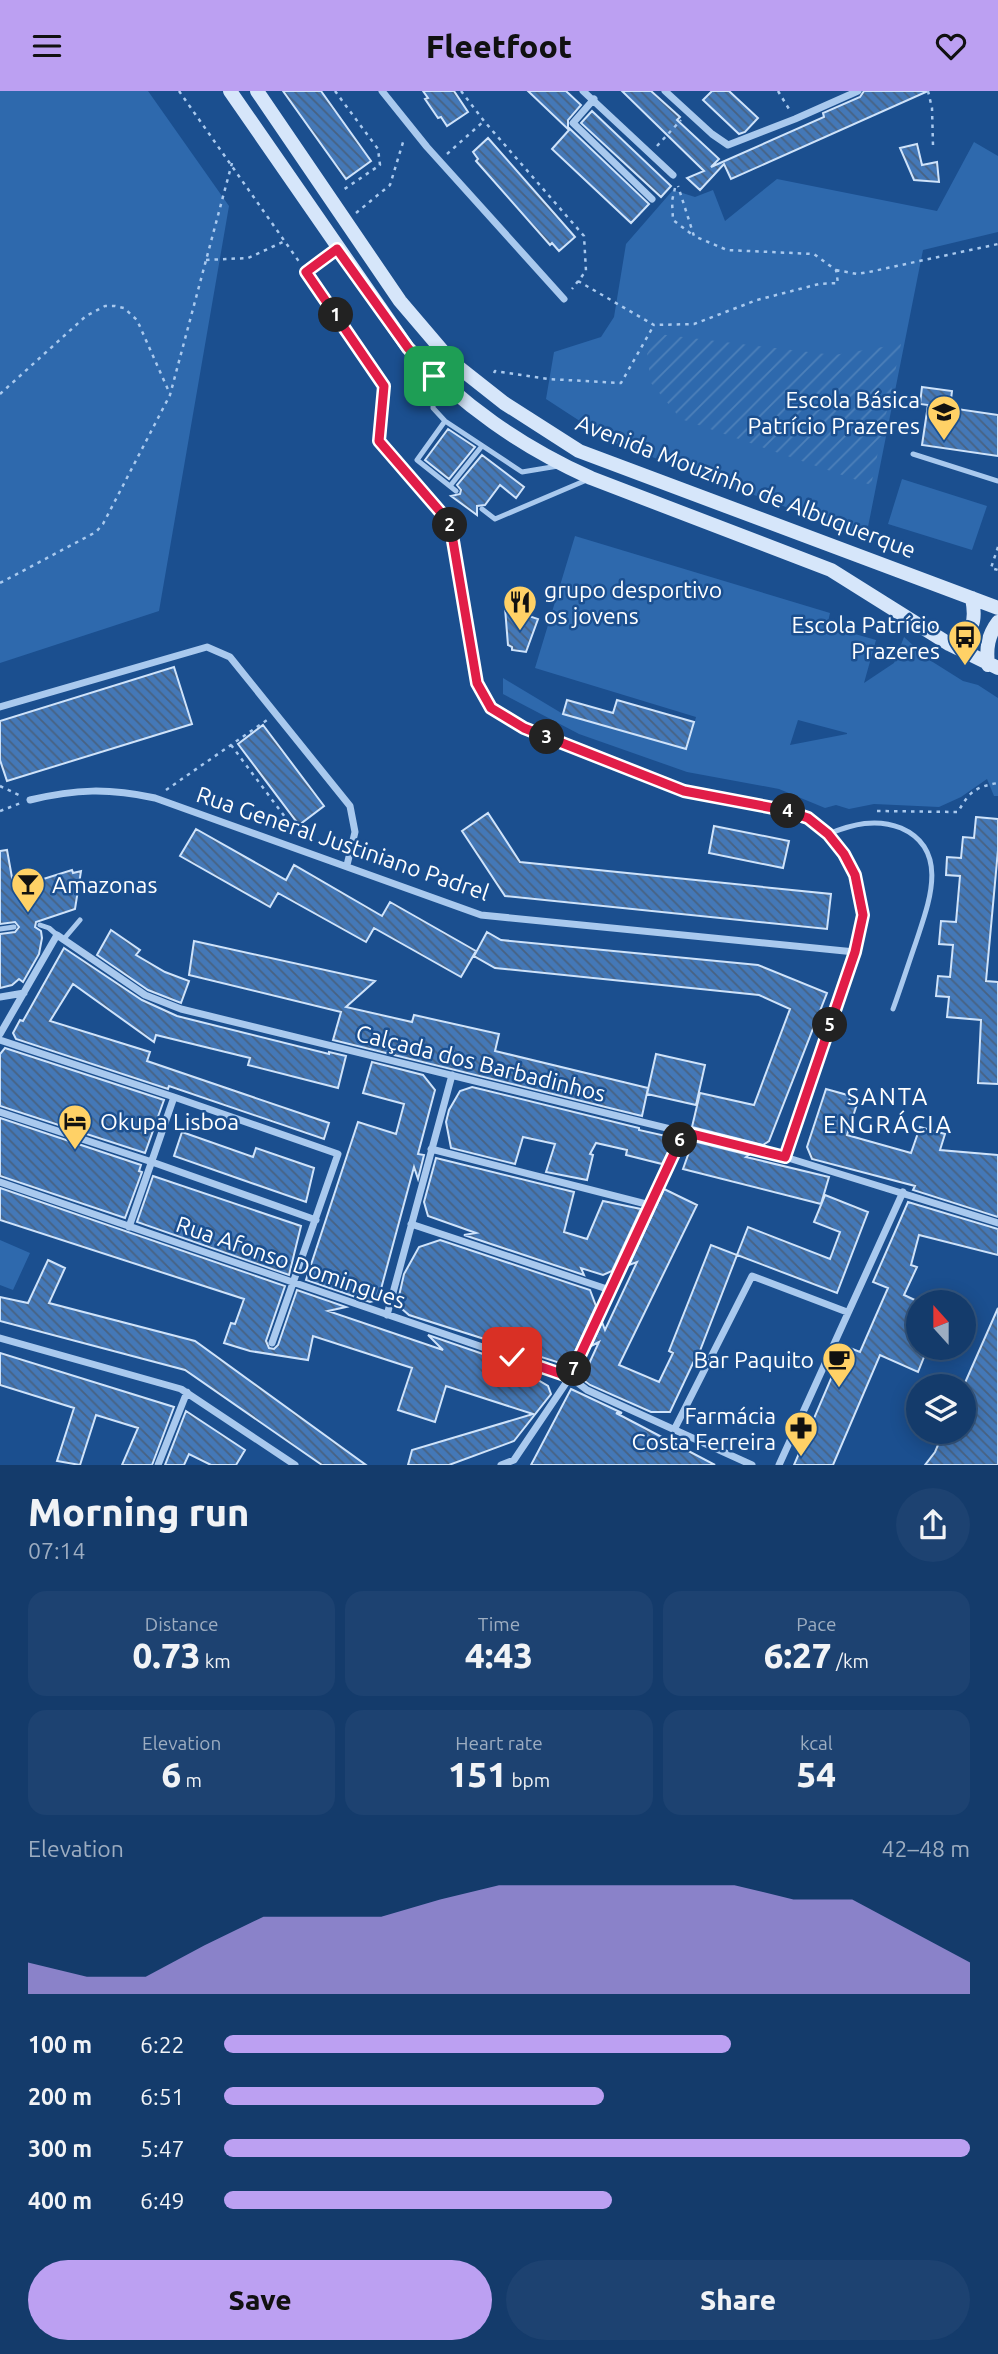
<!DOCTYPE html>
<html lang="en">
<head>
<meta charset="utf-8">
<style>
	body { margin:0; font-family:Ubuntu,sans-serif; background:#1d4271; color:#f1f3f6; height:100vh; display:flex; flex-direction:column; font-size:26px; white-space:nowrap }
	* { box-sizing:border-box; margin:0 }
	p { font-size:23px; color:#9dadc1 }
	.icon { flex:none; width:38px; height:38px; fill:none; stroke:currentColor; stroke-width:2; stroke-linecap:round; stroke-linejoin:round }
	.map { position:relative; height:1374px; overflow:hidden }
	.details { display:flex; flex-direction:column; background:#143b6b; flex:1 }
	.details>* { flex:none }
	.needle { width:46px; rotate:339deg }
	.controls { position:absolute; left:906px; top:1199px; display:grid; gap:14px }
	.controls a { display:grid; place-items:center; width:70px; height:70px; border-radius:50%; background:#143b6b; box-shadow:0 4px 18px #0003,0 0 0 2px #33557e; font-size:35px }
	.pin { position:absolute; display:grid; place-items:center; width:60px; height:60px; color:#fff; margin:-30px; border-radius:14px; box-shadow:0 4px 10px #0006 }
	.km { position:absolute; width:35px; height:35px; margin:-18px; border-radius:50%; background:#222; color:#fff; font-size:19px; line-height:35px; text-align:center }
	.round { display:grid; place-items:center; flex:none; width:74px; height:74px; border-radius:37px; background:#1d4271 }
	.overview { display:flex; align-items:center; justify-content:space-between; height:119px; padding:0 28px }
	h1 { font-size:38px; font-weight:800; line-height:52px }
	.metrics { display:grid; grid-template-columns:repeat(3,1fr); gap:10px; height:119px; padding:7px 28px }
	.metrics div { display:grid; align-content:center; border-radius:18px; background:#1d4271; text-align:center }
	.metrics b { font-size:35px; font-weight:800 }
	.metrics small { font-size:19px; font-weight:400 }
	.metrics p { font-size:19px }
	.chart { height:196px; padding:14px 28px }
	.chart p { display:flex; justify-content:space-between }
	.chart svg { width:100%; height:126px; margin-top:7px; fill:#bca0f2; opacity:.7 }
	.cta { display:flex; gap:14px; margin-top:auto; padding:14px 28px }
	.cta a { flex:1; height:80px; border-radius:42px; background:#bca0f2; color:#111; font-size:28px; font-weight:800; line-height:80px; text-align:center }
	.cta a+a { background:#1d4271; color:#f1f3f6 }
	ul { padding:0 28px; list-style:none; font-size:23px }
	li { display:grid; grid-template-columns:112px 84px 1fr; align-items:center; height:52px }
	li i { height:18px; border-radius:9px; background:#bca0f2 }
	header { display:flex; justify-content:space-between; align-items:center; height:91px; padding:0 28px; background:#bca0f2; color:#111; font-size:32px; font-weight:800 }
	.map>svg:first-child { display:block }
	.grass { fill:#2e69ad; fill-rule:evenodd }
	.garden { fill:url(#garden-furrows) }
	.building { fill:url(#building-back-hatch); stroke:#cfe3fa; stroke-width:2 }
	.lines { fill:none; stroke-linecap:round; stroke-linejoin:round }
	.path { stroke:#a9c9ee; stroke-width:2.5; stroke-dasharray:3.5 5; stroke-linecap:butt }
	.service { stroke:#a9c9ee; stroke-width:5 }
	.minor { stroke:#a9c9ee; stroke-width:7 }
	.secondary { stroke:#d6e6fa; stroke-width:14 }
	.route-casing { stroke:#fff; stroke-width:14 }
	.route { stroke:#e11d48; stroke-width:9 }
	.labels { text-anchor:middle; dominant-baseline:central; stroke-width:5; stroke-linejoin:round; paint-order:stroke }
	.poi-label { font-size:23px; fill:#fff; stroke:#1b4f8f; text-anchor:end }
	.street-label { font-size:23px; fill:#fff; stroke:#1b4f8f }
	.neighbourhood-label { font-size:24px; letter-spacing:2px; fill:#fff; stroke:#1b4f8f }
</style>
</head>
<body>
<header><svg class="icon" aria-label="menu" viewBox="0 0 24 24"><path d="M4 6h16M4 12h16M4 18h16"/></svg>Fleetfoot<svg class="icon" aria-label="heart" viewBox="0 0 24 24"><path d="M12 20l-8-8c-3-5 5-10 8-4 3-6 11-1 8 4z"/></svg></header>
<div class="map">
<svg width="998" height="1374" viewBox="0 0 998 1374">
	<defs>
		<pattern id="garden-furrows" width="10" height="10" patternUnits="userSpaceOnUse" patternTransform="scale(1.75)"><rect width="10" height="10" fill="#2e69ad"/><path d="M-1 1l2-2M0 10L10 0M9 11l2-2" fill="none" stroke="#4d80b9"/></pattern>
		<pattern id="building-back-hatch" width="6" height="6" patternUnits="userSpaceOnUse" patternTransform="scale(1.75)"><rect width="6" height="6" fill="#4478b7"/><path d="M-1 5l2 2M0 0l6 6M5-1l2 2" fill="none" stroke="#486282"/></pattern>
	</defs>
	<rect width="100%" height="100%" fill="#1b4f8f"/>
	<path class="grass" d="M0 0H148L229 115 159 520 0 572Z
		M974 51 998 65V141L923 159 866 446 612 351 546 308 554 261 601 246 614 226 626 153 673 99 695 106 713 99 725 130 777 88 937 120Z
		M902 388 987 415 972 459 888 433Z
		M575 445 830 522 827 535 876 549 864 592 894 572 904 546 928 568 963 590 978 594 998 607V705H994L987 688 961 706 939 716 874 713 849 718 836 714 825 717 779 698 687 681 579 643 503 603V587L563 623 687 658 696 626 535 577ZM798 629 847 642V643L790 654Z
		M0 1149 30 1162 13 1199 0 1194Z"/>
	<path class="garden" d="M658 243 834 264 901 253 871 394 681 328 651 292 647 263Z"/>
	<path class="building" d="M283 0H321L371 70 346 88Z
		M423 0H454L468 21 447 35 441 26 438 27 425 8 428 7Z
		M528 0H566L581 14 568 29V36L649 113 631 132 552 58 569 39Z
		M622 0H651L680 26 677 29 719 68 711 76 824 26 823 22 860 6 864 0H928L731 88 724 73 700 99 687 87 704 80Z
		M712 0H729L758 27 745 41 739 43 703 9Z
		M592 20 671 95 661 106 581 32Z
		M488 47 575 146 559 160 552 152 550 154 476 70 478 68 473 61Z
		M917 53 922 74 937 71 939 91 914 89 900 57Z
		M922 296 952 300 950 317 998 324V365L922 354 928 314 920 313Z
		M448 338 475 356 449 388 425 369Z
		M482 364 524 396 516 407 500 394 485 414 477 415V424L451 405 460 403 461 399 457 394Z
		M505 517 538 528 526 561 512 559V556L508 554Z
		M174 576 192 633 7 690 0 669V630Z
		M567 609 613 622 617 609 694 631 686 658 563 623Z
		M263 634 324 715 299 734 238 653Z
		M488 722 520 771 831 803 827 838 505 805 462 740Z
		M976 726 998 728V759L986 890 998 891V993L978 992 981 929 947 926 949 906 936 905 938 885 950 886 953 854 939 853 941 830 956 831 960 785 946 784 947 766 961 767 963 746 974 747Z
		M714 735 789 750 783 777 709 762Z
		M196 738 286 789 294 774 382 825 390 811 476 860 461 886 374 837 366 851 278 802 270 816 180 765Z
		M7 759 13 792 20 791 21 795 72 779 73 782 81 780 75 818 36 831 35 836 41 840 42 847 39 863 23 891 19 888 12 894 0 897V843L15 841 19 836 15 831 0 833V760Z
		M111 839 140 859 136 864 165 881 189 890 181 912 148 899 97 864Z
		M487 841 501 849 758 874 827 902 769 1050 763 1054 692 1036 700 1002 754 1014 790 918 759 904 495 877 474 865Z
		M194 850 375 890 346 916 412 931 414 924 499 943 495 960 648 997 642 1025 333 949 341 921 189 884Z
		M64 857 142 909 177 925 329 963V961L346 965 338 997 248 974 250 967 156 944 154 951 73 893 50 930 150 961 147 970 329 1032 324 1048 169 995 168 998 16 948 13 942 20 929 23 930Z
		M5 957 164 1009 145 1062 0 1015V963Z
		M656 963 705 974 696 1014 647 1003Z
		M372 971 423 984 435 999 418 1063 424 1064 418 1088 414 1076 378 1209 370 1211 306 1189 358 1031 396 1043 404 1013 363 1002Z
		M472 996 639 1037V1039L666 1045 670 1057 662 1073 626 1064 627 1059 596 1052 590 1063 593 1064 587 1089 546 1081 555 1053 523 1046 515 1073 451 1057 446 1031 449 1019 460 1000Z
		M826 998 851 1005 849 1010 857 1013 847 1044 911 1062 920 1036 945 1043 940 1059 998 1064V1126L913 1099 915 1095 812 1068 807 1056Z
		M0 1027 141 1074 139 1080 142 1081 125 1127 0 1085Z
		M182 1041 253 1066 256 1057 314 1077 306 1111 174 1065Z
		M693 1050 749 1064 746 1066 829 1086 821 1113 683 1078Z
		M436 1067 574 1101 564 1141 587 1148 603 1110 641 1118 612 1180 603 1184 581 1177 584 1184 464 1144 476 1142 428 1125 424 1111Z
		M153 1085 301 1135 289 1184 137 1131Z
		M0 1097 285 1195 266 1250 269 1257 274 1258 278 1254 297 1199 346 1216 328 1220 443 1259 428 1244 509 1272 548 1295 551 1303 514 1350 449 1374H408L412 1359 533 1323 446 1295 435 1331 398 1319 412 1277 313 1245 308 1269 250 1260 224 1252 231 1232 235 1233 244 1208 0 1129Z
		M664 1098 697 1114 619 1274 659 1291 673 1262 669 1260 711 1154 737 1164 696 1270H694L670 1321H651L590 1294 582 1288 599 1251 591 1255 602 1231 605 1239 637 1171 629 1174Z
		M825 1104 868 1121 837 1202 737 1164 748 1136 830 1168 840 1141 814 1131Z
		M908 1111 998 1138V1164L919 1144 911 1174 917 1176 904 1204 919 1211V1226L914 1238 919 1240V1256H928L918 1281 880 1264 833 1374H794L845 1255 860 1261 877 1222 888 1197 873 1191Z
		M440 1149 590 1199 596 1215 573 1265 560 1272 409 1224 402 1218 399 1205 404 1183 419 1156Z
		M48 1169 65 1177 49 1212 195 1250 366 1374H322L185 1279 0 1230V1206L28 1212Z
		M998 1217V1374H925L935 1361 944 1340H964V1294Z
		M0 1262 174 1316 152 1374H122L138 1337 96 1324 80 1374 57 1370 74 1317 0 1294Z
		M571 1298 622 1322H616L715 1374H531Z
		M186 1320 245 1359 236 1374H211L189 1363 184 1374H165Z"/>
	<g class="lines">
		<path class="path" d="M179 0 300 172
			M335 0 378 58 380 74 343 99
			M461 0 484 30 584 145 586 180 572 198
			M778 0 789 18
			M928 0 932 17 933 55
			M657 55 681 29
			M447 63 484 30
			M675 97 672 110 673 129 694 145
			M356 122 390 94 404 48
			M206 169 248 167 283 151
			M836 179 857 183 869 181 998 153
			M578 190 654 234 694 233 757 209 819 193 838 192 836 179 814 163 727 159 694 145 678 95
			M494 282 495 280 548 288 621 292 654 234
			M0 303 86 225 105 215H115L124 217 137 229 170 303
			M998 456 991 477 998 479
			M0 492 96 441 103 433 170 304 232 72
			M231 654 300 746
			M0 695 21 705
			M166 699 267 629
			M0 720 21 712
			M877 720 958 721C969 701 975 696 998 692"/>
		<path class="service" d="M434 288 433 317 445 330 522 381 558 375
			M445 330 417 369 456 400
			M913 363 998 390
			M450 395 482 355
			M482 418 495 428 589 388
			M828 743C853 733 876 727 901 737 951 759 928 814 916 851 908 874 901 896 893 918
			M40 834 49 837 57 844
			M0 838 14 836
			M63 849 80 829"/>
		<path class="minor" d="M382 0 427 56 564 208
			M583 0 673 84
			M665 0 712 43 728 54 795 28 858 0
			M594 8 573 32 652 108
			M337 157 306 181 385 295 379 350 450 432 477 592 491 617 524 637 684 700 784 719 808 727 828 743 844 763 855 784 863 824 855 861 785 1066
			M0 616 207 556 230 566 350 715 355 741 347 774
			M30 709C76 698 108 697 155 707L481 824 855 861
			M0 906 24 902
			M0 943 57 844 145 904 181 918 785 1066 998 1132
			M0 949 174 1006 338 1063 272 1252
			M0 1021 152 1071 316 1129
			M431 1058 650 1114
			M0 1091 570 1286 587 1299 752 1374
			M411 1133 610 1199
			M129 1136 174 1006
			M387 1224 452 984
			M0 1247 181 1298 295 1374
			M674 1339 752 1185 847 1221
			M158 1374 187 1301
			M501 1374 514 1369 570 1286 684 1041
			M779 1374 903 1101"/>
		<path class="secondary" d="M230 0 408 257C462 314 520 355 591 387L831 479 949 553 998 577
			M257 0 400 210 452 271 504 312 579 360 998 517
			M949 553C973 541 977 533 972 507
			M988 574C986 557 988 544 998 531"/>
	</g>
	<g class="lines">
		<g class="route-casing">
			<path id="route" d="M434 285 408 257 337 158 306 181 384 295 379 350 450 432 477 592 491 617 524 637 684 700 784 719 808 727 828 743 844 763 855 784 863 824 855 861 785 1066 684 1041 570 1286 512 1266"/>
		</g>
		<use href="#route" class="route"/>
	</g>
	<defs>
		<g id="school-pin" transform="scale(1.75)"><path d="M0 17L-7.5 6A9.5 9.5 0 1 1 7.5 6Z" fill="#ffd166" stroke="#1b4f8f"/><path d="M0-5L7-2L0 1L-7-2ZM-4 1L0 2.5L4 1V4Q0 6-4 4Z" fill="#111"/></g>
		<g id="restaurant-pin" transform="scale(1.75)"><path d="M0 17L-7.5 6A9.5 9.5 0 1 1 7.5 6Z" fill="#ffd166" stroke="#1b4f8f"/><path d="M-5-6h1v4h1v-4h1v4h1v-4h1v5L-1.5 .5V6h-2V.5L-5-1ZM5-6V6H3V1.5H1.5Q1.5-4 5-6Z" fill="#111"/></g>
		<g id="bus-pin" transform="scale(1.75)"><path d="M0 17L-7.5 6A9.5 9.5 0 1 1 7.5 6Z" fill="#ffd166" stroke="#1b4f8f"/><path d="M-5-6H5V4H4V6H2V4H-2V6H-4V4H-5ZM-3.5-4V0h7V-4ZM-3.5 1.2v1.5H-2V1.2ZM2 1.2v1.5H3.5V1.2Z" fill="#111"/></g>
		<g id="bar-pin" transform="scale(1.75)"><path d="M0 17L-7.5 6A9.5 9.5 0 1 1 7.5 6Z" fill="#ffd166" stroke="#1b4f8f"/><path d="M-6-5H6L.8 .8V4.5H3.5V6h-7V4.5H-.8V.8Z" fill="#111"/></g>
		<g id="hotel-pin" transform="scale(1.75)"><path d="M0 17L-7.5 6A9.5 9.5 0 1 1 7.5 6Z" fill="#ffd166" stroke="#1b4f8f"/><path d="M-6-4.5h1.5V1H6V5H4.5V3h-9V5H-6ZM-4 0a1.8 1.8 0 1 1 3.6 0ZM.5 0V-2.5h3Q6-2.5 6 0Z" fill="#111"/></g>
		<g id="cafe-pin" transform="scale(1.75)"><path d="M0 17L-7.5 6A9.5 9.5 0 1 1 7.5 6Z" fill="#ffd166" stroke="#1b4f8f"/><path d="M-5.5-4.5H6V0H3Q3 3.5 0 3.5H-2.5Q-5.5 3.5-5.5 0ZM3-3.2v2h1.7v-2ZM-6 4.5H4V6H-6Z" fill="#111"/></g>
		<g id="pharmacy-pin" transform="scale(1.75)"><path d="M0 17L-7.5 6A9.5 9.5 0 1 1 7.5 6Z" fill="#ffd166" stroke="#1b4f8f"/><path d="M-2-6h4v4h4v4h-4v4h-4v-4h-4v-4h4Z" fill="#111"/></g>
	</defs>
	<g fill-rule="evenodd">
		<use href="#school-pin" x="944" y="321"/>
		<use href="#restaurant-pin" x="520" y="511"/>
		<use href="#bus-pin" x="965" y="546"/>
		<use href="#bar-pin" x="28" y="793"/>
		<use href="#hotel-pin" x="75" y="1030"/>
		<use href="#cafe-pin" x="839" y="1268"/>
		<use href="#pharmacy-pin" x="801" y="1337"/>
	</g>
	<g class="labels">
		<g class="poi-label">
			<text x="920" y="308">Escola Básica<tspan x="920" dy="26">Patrício Prazeres</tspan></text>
			<text x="544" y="498" text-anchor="start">grupo desportivo<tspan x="544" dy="26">os jovens</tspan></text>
			<text x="940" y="533">Escola Patrício<tspan x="940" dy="26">Prazeres</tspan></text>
			<text x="52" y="793" text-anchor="start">Amazonas</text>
			<text x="100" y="1030" text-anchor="start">Okupa Lisboa</text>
			<text x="814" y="1268">Bar Paquito</text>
			<text x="776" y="1324">Farmácia<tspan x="776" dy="26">Costa Ferreira</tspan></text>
		</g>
		<g class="street-label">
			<text transform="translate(746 395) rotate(21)">Avenida Mouzinho de Albuquerque</text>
			<text transform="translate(343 752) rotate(19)">Rua General Justiniano Padrel</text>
			<text transform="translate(481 972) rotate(14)">Calçada dos Barbadinhos</text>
			<text transform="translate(291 1171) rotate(19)">Rua Afonso Domingues</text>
		</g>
		<g class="neighbourhood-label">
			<text x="888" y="1005">SANTA<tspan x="888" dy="28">ENGRÁCIA</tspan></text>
		</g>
	</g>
</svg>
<div class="controls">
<a><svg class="needle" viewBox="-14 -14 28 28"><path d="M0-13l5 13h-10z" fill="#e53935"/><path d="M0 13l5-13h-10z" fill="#9dadc1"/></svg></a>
<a><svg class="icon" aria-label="layers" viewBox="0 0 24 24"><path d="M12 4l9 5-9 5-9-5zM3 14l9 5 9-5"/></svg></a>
</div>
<div class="pin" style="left:434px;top:285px;background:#1e9e55"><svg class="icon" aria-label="arrive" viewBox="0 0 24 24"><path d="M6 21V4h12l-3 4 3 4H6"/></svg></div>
<div class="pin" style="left:512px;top:1266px;background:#d93025"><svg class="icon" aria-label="check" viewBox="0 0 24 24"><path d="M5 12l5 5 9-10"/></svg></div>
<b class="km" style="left:336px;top:224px">1</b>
<b class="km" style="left:450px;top:434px">2</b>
<b class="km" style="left:547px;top:646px">3</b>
<b class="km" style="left:788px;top:720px">4</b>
<b class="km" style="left:830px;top:934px">5</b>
<b class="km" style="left:680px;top:1049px">6</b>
<b class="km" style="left:574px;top:1278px">7</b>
</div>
<section class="details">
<div class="overview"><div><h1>Morning run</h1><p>07:14</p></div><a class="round"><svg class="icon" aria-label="share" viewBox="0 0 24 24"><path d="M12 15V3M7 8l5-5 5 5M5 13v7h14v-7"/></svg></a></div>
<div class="metrics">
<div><p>Distance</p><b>0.73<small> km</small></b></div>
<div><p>Time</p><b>4:43</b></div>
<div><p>Pace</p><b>6:27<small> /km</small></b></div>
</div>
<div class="metrics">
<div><p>Elevation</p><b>6<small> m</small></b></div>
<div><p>Heart rate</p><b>151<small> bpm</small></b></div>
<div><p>kcal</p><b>54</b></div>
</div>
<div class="chart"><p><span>Elevation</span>42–48 m</p>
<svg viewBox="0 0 160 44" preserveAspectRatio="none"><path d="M0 44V33L10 38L20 38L30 27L40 17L50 17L60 17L70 11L80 6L90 6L100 6L110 6L120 6L130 11L140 11L150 22L160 33V44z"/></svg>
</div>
<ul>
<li><b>100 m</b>6:22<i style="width:68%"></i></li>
<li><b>200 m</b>6:51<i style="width:51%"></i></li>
<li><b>300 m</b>5:47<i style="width:100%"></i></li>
<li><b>400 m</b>6:49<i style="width:52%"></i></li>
</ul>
<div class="cta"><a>Save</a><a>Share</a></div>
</section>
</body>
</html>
